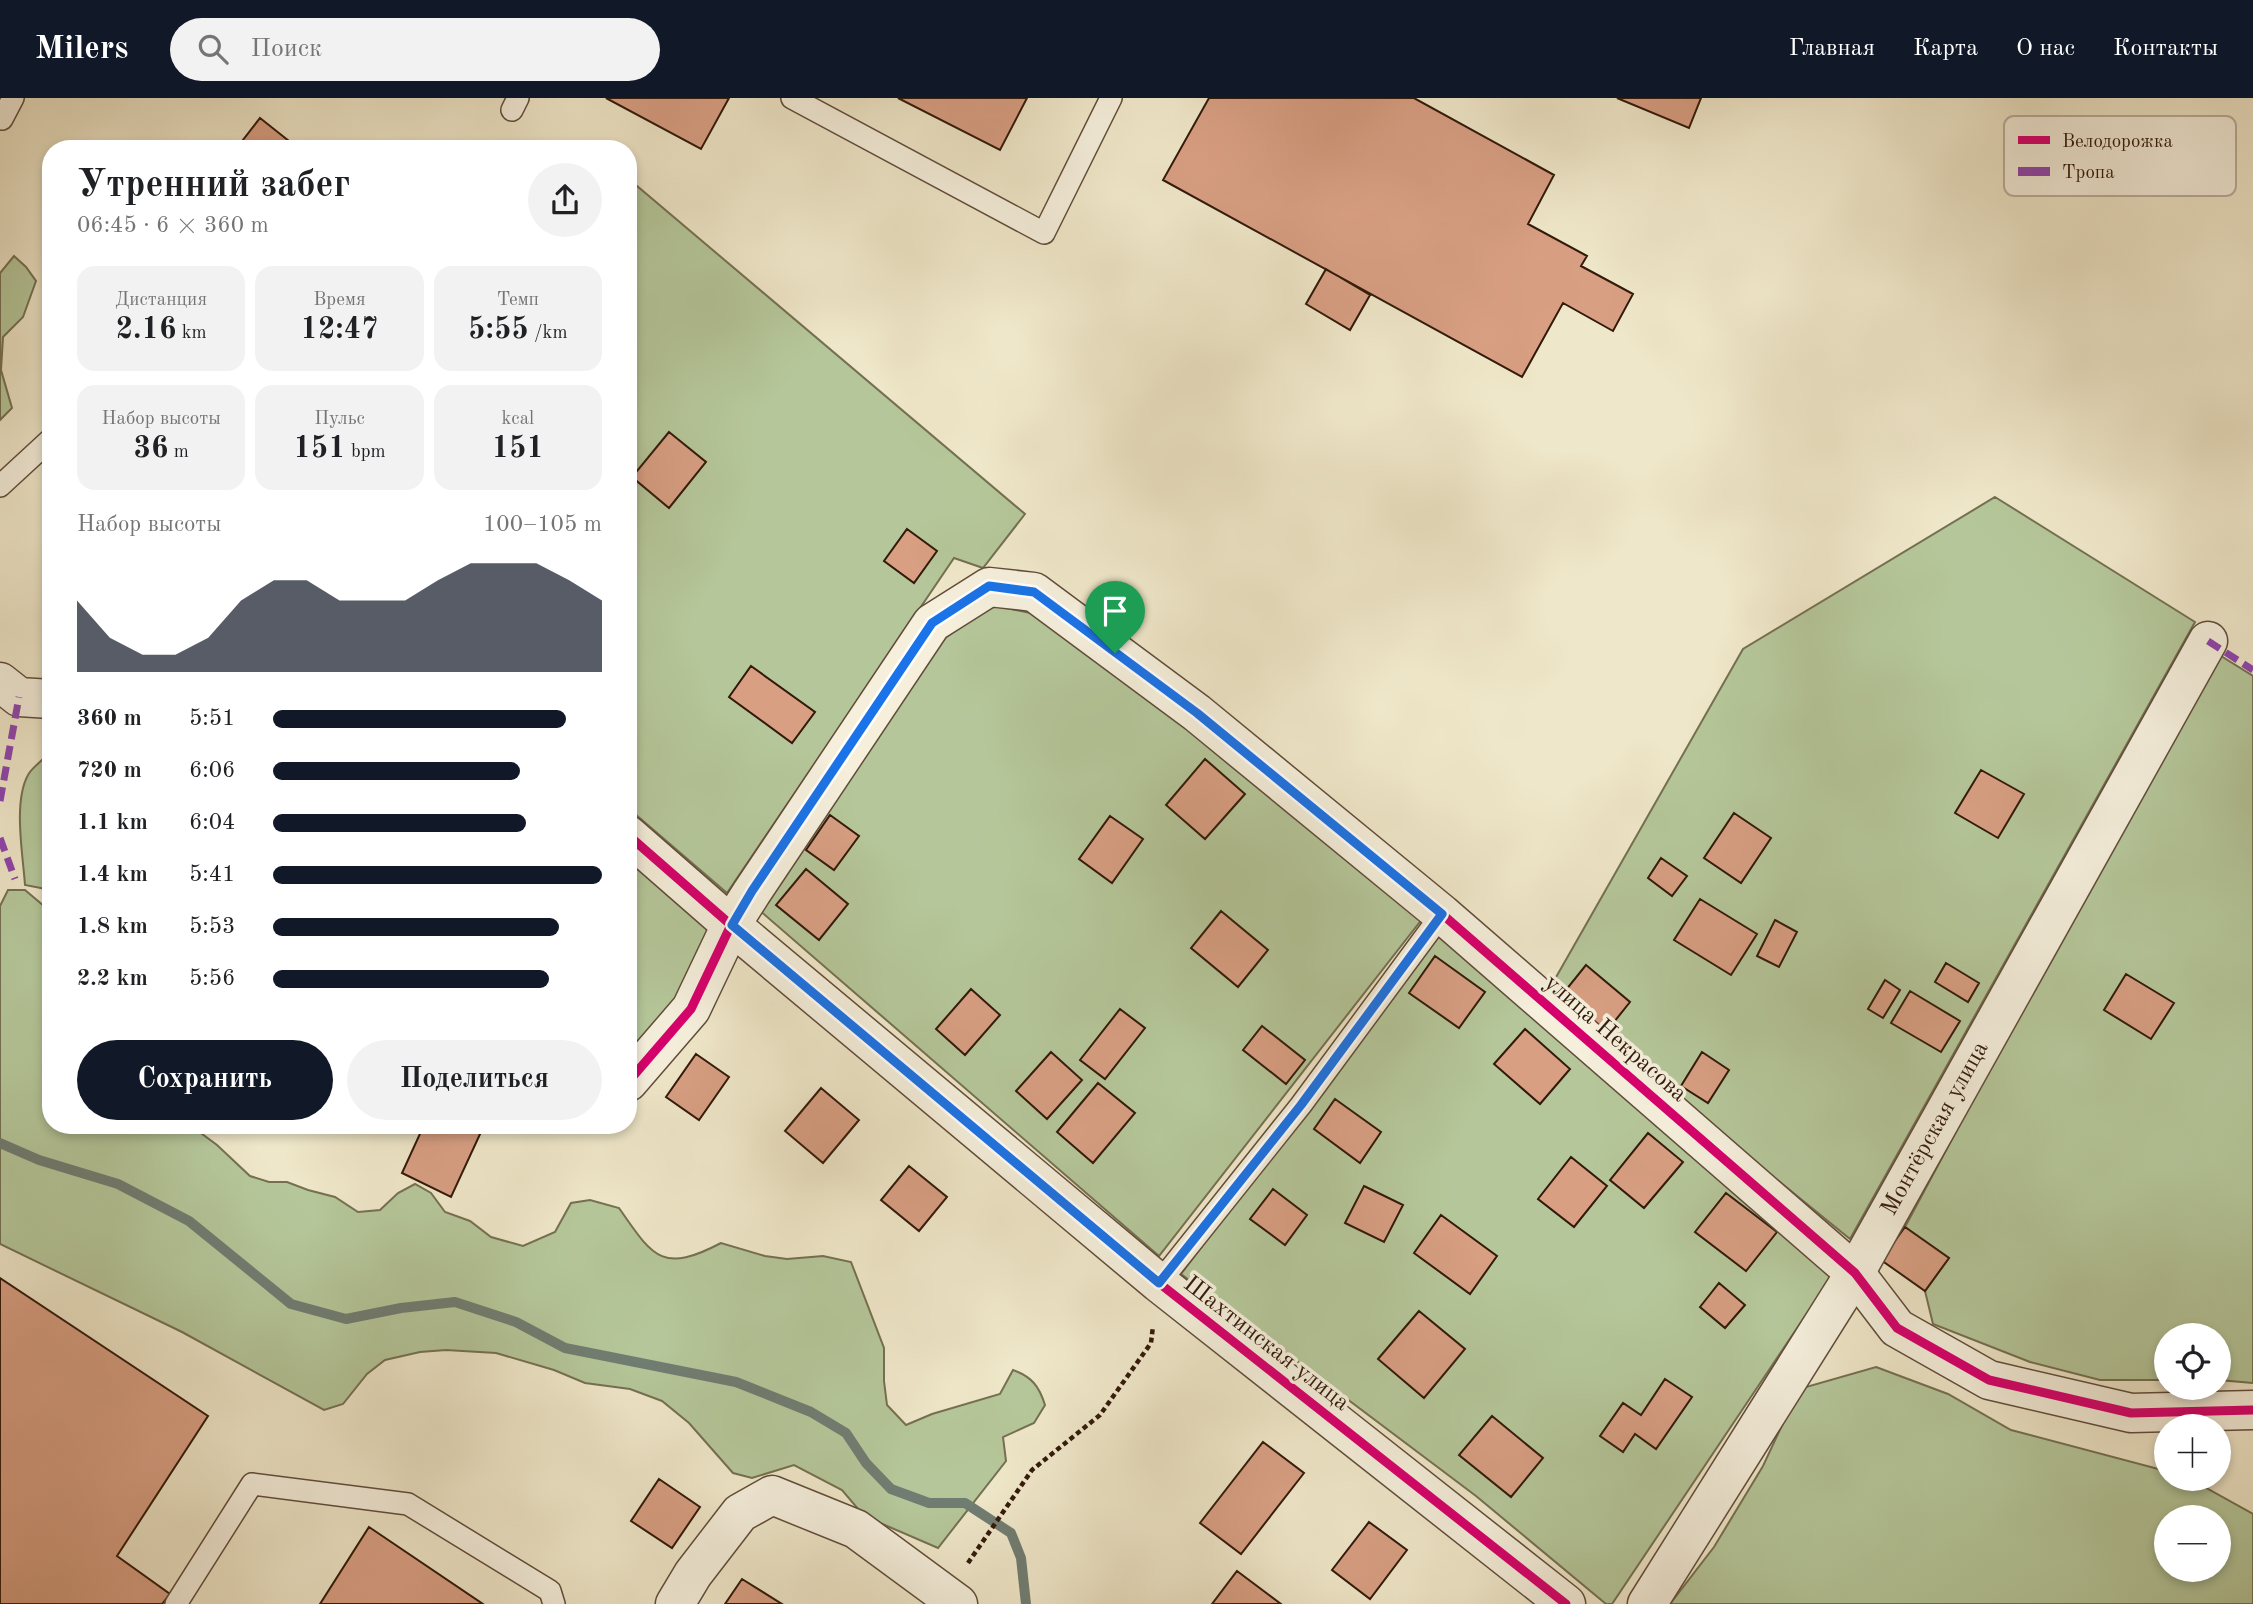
<!DOCTYPE html>
<html lang="ru">
<head>
<meta charset="utf-8">
<style>
	body { margin:0; font-family:"Old Standard TT",serif; background:#f2f2f2; color:#202124; height:100vh; display:flex; flex-direction:column; font-size:26px; white-space:nowrap }
	* { box-sizing:border-box; margin:0 }
	p { font-size:23px; color:#757577 }
	.icon { flex:none; width:38px; height:38px; fill:none; stroke:currentColor; stroke-width:2; stroke-linecap:round; stroke-linejoin:round }
	.map { position:relative; flex:1; overflow:hidden }
	.details { position:absolute; left:42px; top:42px; width:595px; height:994px; display:flex; flex-direction:column; background:#fff; border-radius:28px; box-shadow:0 4px 10px #0003 }
	.details>* { flex:none }
	.buttons { position:absolute; left:2154px; top:1225px; display:grid; gap:14px }
	.buttons a { display:grid; place-items:center; width:77px; height:77px; border-radius:50%; background:#fff; box-shadow:0 4px 10px #0003; font-size:35px }
	.pin { position:absolute; display:grid; place-items:center; width:60px; height:60px; color:#fff; margin:-72px -30px; border-radius:50% 50% 50% 0; rotate:-45deg; box-shadow:0 0 7px #0007 }
	.pin .icon { rotate:45deg }
	.round { display:grid; place-items:center; flex:none; width:74px; height:74px; border-radius:37px; background:#f2f2f2 }
	.headline { display:flex; align-items:center; justify-content:space-between; height:119px; padding:0 35px }
	h1 { font-size:38px; font-weight:700; line-height:52px }
	.figures { display:grid; grid-template-columns:repeat(3,1fr); gap:10px; height:119px; padding:7px 35px }
	.figures div { display:grid; align-content:center; border-radius:18px; background:#f2f2f2; text-align:center }
	.figures b { font-size:30px; font-weight:700 }
	.figures small { font-size:19px; font-weight:400 }
	.figures p { font-size:19px }
	.chart { height:196px; padding:14px 35px }
	.chart p { display:flex; justify-content:space-between }
	.chart svg { width:100%; height:126px; margin-top:7px; fill:#111827; opacity:.7 }
	.button { display:flex; gap:14px; margin-top:auto; padding:14px 35px }
	.button a { flex:1; height:80px; border-radius:42px; background:#111827; color:#fff; font-size:28px; font-weight:700; line-height:80px; text-align:center }
	.button a+a { background:#f2f2f2; color:#202124 }
	ul { padding:0 35px; list-style:none; font-size:23px }
	li { display:grid; grid-template-columns:112px 84px 1fr; align-items:center; height:52px }
	li i { height:18px; border-radius:9px; background:#111827 }
	header { display:flex; align-items:center; gap:42px; box-sizing:border-box; height:98px; padding:0 35px; background:#111827; color:#fff }
	header strong { font-size:33px }
	nav { display:flex; gap:38px; margin-inline-start:auto; font-size:24px }
	.search { width:490px; height:63px; background:#f2f2f2; display:flex; align-items:center; gap:18px; box-sizing:border-box; padding:0 24px; border-radius:38px; color:#757577; font-size:26px }
	.map>svg:first-child { display:block }
	.green { fill:#b5c79a; stroke:#747052; stroke-width:2; fill-rule:evenodd }
	.lines { fill:none; stroke-linecap:round; stroke-linejoin:round }
	.stream { stroke:#707d72; stroke-width:10 }
	.building { fill:#d89f83; stroke:#32190a; stroke-width:2 }
	.service-casing { stroke:#614c3a; stroke-width:24 }
	.minor-casing { stroke:#614c3a; stroke-width:41 }
	.path { stroke:#32190a; stroke-width:4.5; stroke-dasharray:5 3.5; stroke-linecap:butt }
	.service { stroke:#f5efdc; stroke-width:21 }
	.minor { stroke:#f5efdc; stroke-width:38 }
	.quiet { stroke:#8e44ad; stroke-width:7; stroke-dasharray:14 7; stroke-linecap:butt }
	.cycleway-casing { stroke:#f5efdc; stroke-width:13 }
	.cycleway { stroke:#d6006c; stroke-width:9 }
	.route-casing { stroke:#fff; stroke-width:14 }
	.route { stroke:#1a73e8; stroke-width:9 }
	.labels { text-anchor:middle; dominant-baseline:central; stroke-width:7; stroke-linejoin:round; paint-order:stroke }
	.street-label { font-size:24px; fill:#32190a; stroke:#f5efdc }
	.key { fill:#f5efdc; stroke:#baaf9d; stroke-width:2 }
	.key-label { font-size:19px; fill:#32190a }
</style>
</head>
<body>
<header>
<strong>Milers</strong>
<div class="search"><svg class="icon" aria-label="search" viewBox="0 0 24 24"><circle cx="10" cy="10" r="6"/><path d="M15 15l6 6"/></svg>Поиск</div>
<nav><a>Главная</a><a>Карта</a><a>О нас</a><a>Контакты</a></nav>
</header>
<div class="map">
<svg width="2253" height="1506" viewBox="0 0 2253 1506">
	<rect width="100%" height="100%" fill="#efe7c9"/>
	<filter id="stains"><feTurbulence type="fractalNoise" baseFrequency=".00286" numOctaves="4"/><feColorMatrix values="0 0 0 0 .2 0 0 0 0 .09 0 0 0 0 .02 0 0 0 .5 -.17"/></filter>
	<radialGradient id="worn" r=".72"><stop offset=".6" stop-color="#630" stop-opacity="0"/><stop offset="1" stop-color="#630" stop-opacity=".3"/></radialGradient>
	<path class="green" d="M628 86 637 88 1025 416 983 470 954 460 727 795 628 710Z
		M14 158 26 169 36 183 23 219 3 239 1 272 12 310 0 322V175Z
		M1995 399 2195 524 1850 1141 1547 895 1743 551Z
		M992 507 1045 518 1426 816 1159 1158 758 811 942 542Z
		M2213 553 2253 578V1285L2219 1282V1237H2166V1282H2100L2030 1264 1933 1226 1925 1193 1949 1160 1905 1129Z
		M43 661 51 665V792L25 787C23 757 13 704 28 677 31 671 38 666 43 661Z
		M628 753 711 830 678 901 628 960Z
		M8 792H25L51 814V1027H190L217 1047 250 1078 269 1084H287L308 1092 335 1099 358 1114 380 1112 398 1095 415 1086 431 1095 445 1114 470 1123 491 1139 523 1148 555 1134 571 1105 590 1102 619 1110C653 1159 662 1176 721 1145L765 1158 787 1161 823 1158 851 1164 884 1250V1283L887 1307 906 1327 932 1316 1000 1296 1013 1272C1032 1279 1039 1288 1045 1307L1034 1325 1003 1339 1006 1363 938 1450 864 1418 842 1392 794 1367 752 1380 733 1375 689 1325 662 1303 630 1291 585 1285 554 1272 496 1255 446 1252 420 1254 385 1262 367 1276 343 1306 324 1312 182 1234 0 1146V808Z
		M1440 834 1834 1175 1612 1506H1606L1476 1398 1181 1176Z
		M1876 1269 1948 1296 2011 1332 2166 1373V1381H2190L2253 1416V1506H1670L1714 1449 1763 1368 1799 1291ZM2166 1419H2219V1472H2166Z"/>
	<g class="lines">
		<path class="stream" d="M0 1045 39 1062 118 1086 189 1123 291 1206 346 1221 401 1210 455 1204 516 1224 565 1250 736 1284 811 1314 846 1335 866 1365 891 1391 929 1405H965L1011 1435 1021 1460 1026 1506"/>
	</g>
	<path class="building" d="M606 0H729L701 51Z
		M898 0H1027L1000 52Z
		M1209 0H1414L1554 77 1528 126 1587 158 1581 168 1633 196 1613 233 1563 205 1522 279 1163 82Z
		M1617 0H1701L1689 30Z
		M260 20 299 51H236Z
		M1326 171 1370 197 1350 232 1306 206Z
		M669 334 706 364 669 410 632 379Z
		M907 431 937 453 914 485 884 463Z
		M751 568 815 614 792 645 729 599Z
		M1205 661 1245 696 1205 741 1166 707Z
		M1981 672 2024 696 1998 740 1955 715Z
		M1734 715 1771 740 1741 785 1704 760Z
		M830 717 859 738 834 772 806 752Z
		M1110 718 1143 741 1112 785 1079 761Z
		M1661 760 1687 778 1672 798 1648 780Z
		M806 771 848 806 819 842 776 807Z
		M1700 801 1757 836 1731 877 1674 842Z
		M1221 813 1268 852 1238 889 1191 850Z
		M1775 822 1797 834 1779 869 1757 858Z
		M1435 858 1485 894 1459 930 1409 895Z
		M1946 865 1979 885 1968 904 1935 884Z
		M1586 867 1630 904 1602 939 1557 903Z
		M2126 876 2174 905 2151 941 2104 912Z
		M1885 882 1900 892 1883 920 1868 911Z
		M971 891 1000 917 965 957 936 931Z
		M1910 893 1960 923 1941 954 1891 925Z
		M1120 911 1145 930 1105 981 1080 962Z
		M1262 928 1305 962 1286 986 1243 952Z
		M1525 931 1570 971 1540 1006 1494 966Z
		M1051 954 1082 982 1047 1021 1016 993Z
		M1702 954 1729 972 1708 1005 1681 988Z
		M696 956 729 979 699 1022 666 999Z
		M1098 985 1135 1015 1093 1065 1057 1034Z
		M821 990 859 1022 823 1065 785 1033Z
		M1335 1001 1381 1034 1360 1065 1314 1031Z
		M424 1027H465L481 1034 451 1099 402 1075Z
		M1648 1035 1683 1064 1644 1110 1610 1082Z
		M1571 1059 1607 1088 1574 1129 1538 1101Z
		M909 1068 947 1099 919 1133 881 1102Z
		M1364 1088 1403 1107 1384 1144 1345 1125Z
		M1273 1091 1307 1117 1285 1147 1250 1121Z
		M1726 1095 1777 1134 1746 1173 1695 1134Z
		M1441 1117 1497 1158 1470 1196 1414 1155Z
		M1905 1129 1949 1160 1925 1193 1881 1162Z
		M0 1180 208 1318 117 1458 170 1496 162 1506H0Z
		M1719 1185 1745 1207 1725 1230 1700 1209Z
		M1419 1213 1465 1251 1424 1300 1378 1261Z
		M1665 1281 1692 1299 1656 1351 1635 1336 1623 1354 1600 1338 1623 1305 1641 1317Z
		M1492 1318 1543 1360 1511 1399 1459 1357Z
		M1263 1344 1304 1375 1241 1456 1200 1425Z
		M659 1381 700 1409 672 1450 631 1423Z
		M1369 1424 1407 1452 1370 1501 1332 1472Z
		M369 1429 483 1506H320Z
		M1237 1473 1281 1506H1212Z
		M742 1481 782 1506H725Z"/>
	<g class="lines">
		<g class="service-casing">
			<path id="service" d="M792 0 1044 135 1111 0
				M512 12 518 0
				M0 20 2 21 13 0
				M0 388 51 341
				M1159 1185 1301 1007 1442 816
				M176 1506 252 1386 408 1406 550 1493 554 1506"/>
		</g>
		<g class="minor-casing">
			<g id="minor">
				<path d="M0 584 19 599 51 601"/>
				<path d="M628 737 731 827 1159 1185 1566 1506"/>
				<path d="M628 984 691 911 731 827 752 794 932 525 989 489 1034 494 1197 615 1442 816 1855 1175 1897 1230 1989 1282 2131 1315 2253 1312"/>
				<path d="M675 1506 693 1476 740 1415 772 1397 856 1431 958 1506"/>
				<path id="s1" d="M1647 1506 1855 1175 2208 543"/>
			</g>
		</g>
		<path class="path" d="M968 1465 1032 1372 1100 1317 1151 1245 1153 1228"/>
		<use href="#service" class="service"/>
		<use href="#minor" class="minor"/>
		<path class="quiet" d="M2208 543 2253 572
			M0 703 19 599
			M0 740 15 781"/>
		<g class="cycleway-casing">
			<path id="cycleway" d="M628 737 731 827 1159 1185 1566 1506
				M628 984 691 911 731 827 752 794 932 525 989 489 1034 494 1197 615 1442 816 1855 1175 1897 1230 1989 1282 2131 1315 2253 1312"/>
		</g>
		<use href="#cycleway" class="cycleway"/>
	</g>
	<g class="lines">
		<g class="route-casing">
			<path id="route" d="M989 488 1034 494 1197 615 1442 816 1301 1007 1159 1185 732 827 752 793 932 525Z"/>
		</g>
		<use href="#route" class="route"/>
	</g>
	<g class="labels">
		<g class="street-label">
			<text transform="translate(1615 941) rotate(41)">улица Некрасова</text>
			<text stroke="none"><textPath href="#s1" startOffset="556">Монтёрская улица</textPath></text>
			<text transform="translate(1266 1246) rotate(38)">Шахтинская улица</text>
		</g>
	</g>
	<rect x="2004" y="18" width="232" height="80" rx="10" class="key"/>
	<rect x="2018" y="38" width="32" height="8" fill="#d6006c"/>
	<rect x="2018" y="69" width="32" height="9" fill="#8e44ad"/>
	<g class="key-label">
		<text x="2062" y="49">Велодорожка</text>
		<text x="2062" y="80">Тропа</text>
	</g>
	<rect width="100%" height="100%" filter="url(#stains)"/>
	<rect width="100%" height="100%" fill="url(#worn)"/>
</svg>
<div class="buttons">
<a><svg class="icon" aria-label="locate" viewBox="0 0 24 24"><circle cx="12" cy="12" r="6"/><path d="M12 2v4M12 18v4M2 12h4M18 12h4"/></svg></a>
<a>+</a>
<a>−</a>
</div>
<div class="pin" style="left:1115px;top:555px;background:#1e9e55"><svg class="icon" aria-label="arrive" viewBox="0 0 24 24"><path d="M6 21V4h12l-3 4 3 4H6"/></svg></div>
<section class="details">
<div class="headline"><div><h1>Утренний забег</h1><p>06:45 · 6 × 360 m</p></div><a class="round"><svg class="icon" aria-label="share" viewBox="0 0 24 24"><path d="M12 15V3M7 8l5-5 5 5M5 13v7h14v-7"/></svg></a></div>
<div class="figures">
<div><p>Дистанция</p><b>2.16<small> km</small></b></div>
<div><p>Время</p><b>12:47</b></div>
<div><p>Темп</p><b>5:55<small> /km</small></b></div>
</div>
<div class="figures">
<div><p>Набор высоты</p><b>36<small> m</small></b></div>
<div><p>Пульс</p><b>151<small> bpm</small></b></div>
<div><p>kcal</p><b>151</b></div>
</div>
<div class="chart"><p><span>Набор высоты</span>100–105 m</p>
<svg viewBox="0 0 160 44" preserveAspectRatio="none"><path d="M0 44V19L10 32L20 38L30 38L40 32L50 19L60 12L70 12L80 19L90 19L100 19L110 12L120 6L130 6L140 6L150 12L160 19V44z"/></svg>
</div>
<ul>
<li><b>360 m</b>5:51<i style="width:89%"></i></li>
<li><b>720 m</b>6:06<i style="width:75%"></i></li>
<li><b>1.1 km</b>6:04<i style="width:77%"></i></li>
<li><b>1.4 km</b>5:41<i style="width:100%"></i></li>
<li><b>1.8 km</b>5:53<i style="width:87%"></i></li>
<li><b>2.2 km</b>5:56<i style="width:84%"></i></li>
</ul>
<div class="button"><a>Сохранить</a><a>Поделиться</a></div>
</section>
</div>
</body>
</html>
